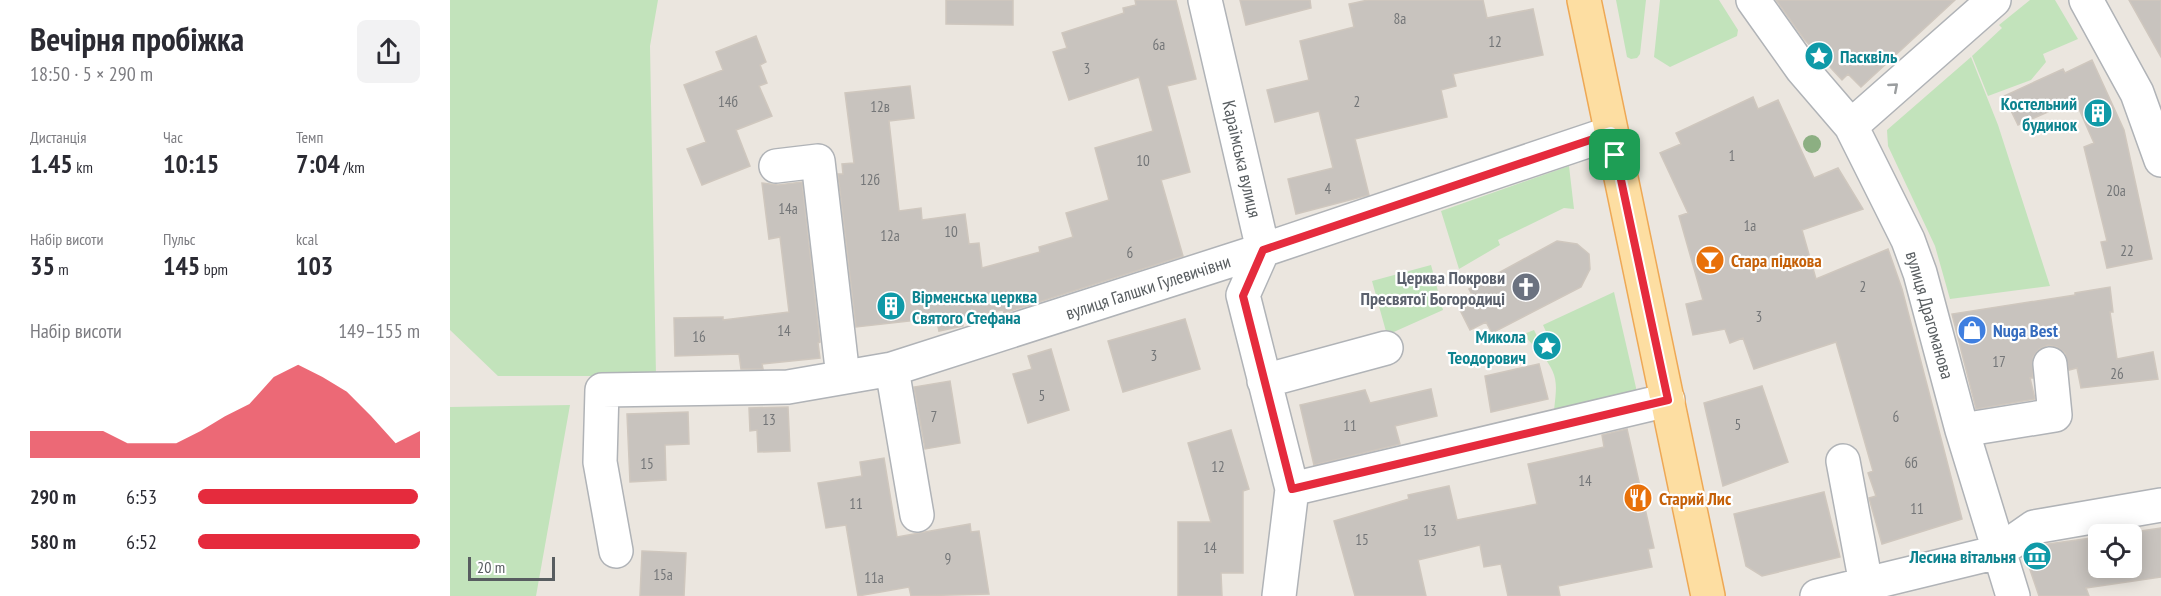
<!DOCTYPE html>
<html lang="uk">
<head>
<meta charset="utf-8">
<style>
	body { margin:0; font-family:"PT Sans Narrow",sans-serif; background:#f2f2f3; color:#2b2b33; height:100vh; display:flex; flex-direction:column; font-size:22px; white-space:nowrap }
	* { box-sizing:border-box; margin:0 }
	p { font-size:20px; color:#7c7c81 }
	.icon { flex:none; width:33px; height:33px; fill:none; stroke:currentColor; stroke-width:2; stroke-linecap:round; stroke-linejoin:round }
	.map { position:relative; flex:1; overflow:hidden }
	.details { display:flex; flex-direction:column; background:#fff; width:450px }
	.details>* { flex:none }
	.tools { position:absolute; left:1638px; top:524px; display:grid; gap:12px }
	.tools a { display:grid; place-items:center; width:54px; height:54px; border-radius:9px; background:#fff; box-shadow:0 3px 15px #0003; font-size:30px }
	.scale { position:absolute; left:18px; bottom:15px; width:87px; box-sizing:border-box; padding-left:6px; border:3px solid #585d60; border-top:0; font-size:16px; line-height:21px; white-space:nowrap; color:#585d60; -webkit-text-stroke:4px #fff; paint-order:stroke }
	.pin { position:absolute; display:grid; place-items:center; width:51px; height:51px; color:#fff; margin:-26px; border-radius:12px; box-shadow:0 3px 9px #0006 }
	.round { display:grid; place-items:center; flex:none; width:63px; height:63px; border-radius:9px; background:#f2f2f3 }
	.overview { display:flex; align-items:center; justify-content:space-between; height:102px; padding:0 30px }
	h1 { font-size:33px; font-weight:700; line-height:45px }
	.figures { display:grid; grid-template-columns:repeat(3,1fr); gap:9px; height:102px; padding:6px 30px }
	.figures div { display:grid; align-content:center }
	.figures b { font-size:26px; font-weight:700 }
	.figures small { font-size:16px; font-weight:400 }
	.figures p { font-size:16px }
	.chart { height:168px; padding:12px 30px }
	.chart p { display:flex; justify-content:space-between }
	.chart svg { width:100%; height:108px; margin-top:6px; fill:#e52b3d; opacity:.7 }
	ul { padding:0 30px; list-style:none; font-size:20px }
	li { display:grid; grid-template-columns:96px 72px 1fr; align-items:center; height:45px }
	li i { height:15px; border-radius:8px; background:#e52b3d }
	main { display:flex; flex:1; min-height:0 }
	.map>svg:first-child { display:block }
	.green { fill:#c2e3bb }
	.building { fill:#c8c3be; stroke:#cfc7be; stroke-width:1.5 }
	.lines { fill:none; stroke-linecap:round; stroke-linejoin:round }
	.minor-casing { stroke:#b0b3b7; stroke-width:36 }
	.major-casing { stroke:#eea855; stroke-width:36 }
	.minor { stroke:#fff; stroke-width:33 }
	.major { stroke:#fddea2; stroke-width:33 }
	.tree { fill:#8caf82 }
	.oneway { stroke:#9b9ea0 }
	.route-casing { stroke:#fff; stroke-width:12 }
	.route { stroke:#e52b3d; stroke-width:8 }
	.labels { text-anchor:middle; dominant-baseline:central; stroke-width:4.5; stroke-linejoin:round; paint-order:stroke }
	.number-label { font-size:15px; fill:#747678 }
	.culture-label { font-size:18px; font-weight:bold; fill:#0d838f; stroke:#fff; text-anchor:end }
	.street-label { font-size:18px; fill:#585d60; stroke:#fff }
	.food-label { font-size:18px; font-weight:bold; fill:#c56008; stroke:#fff; text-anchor:start }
	.worship-label { font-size:18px; font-weight:bold; fill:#5b616d; stroke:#fff; text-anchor:end }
	.shop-label { font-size:18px; font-weight:bold; fill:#366cbe; stroke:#fff; text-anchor:start }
</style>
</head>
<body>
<main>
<section class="details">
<div class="overview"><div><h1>Вечірня пробіжка</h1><p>18:50 · 5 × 290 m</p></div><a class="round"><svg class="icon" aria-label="share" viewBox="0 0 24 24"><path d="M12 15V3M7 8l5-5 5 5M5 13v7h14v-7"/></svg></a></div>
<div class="figures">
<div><p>Дистанція</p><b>1.45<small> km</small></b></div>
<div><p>Час</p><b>10:15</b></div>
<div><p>Темп</p><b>7:04<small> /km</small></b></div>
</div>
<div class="figures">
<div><p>Набір висоти</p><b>35<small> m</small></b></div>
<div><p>Пульс</p><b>145<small> bpm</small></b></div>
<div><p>kcal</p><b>103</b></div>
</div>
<div class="chart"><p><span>Набір висоти</span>149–155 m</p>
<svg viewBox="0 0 160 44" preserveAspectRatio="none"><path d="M0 44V33L10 33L20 33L30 33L40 38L50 38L60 38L70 33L80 27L90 22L100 11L110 6L120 11L130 17L140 27L150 38L160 33V44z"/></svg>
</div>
<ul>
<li><b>290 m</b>6:53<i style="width:99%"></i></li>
<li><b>580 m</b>6:52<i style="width:100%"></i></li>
</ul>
</section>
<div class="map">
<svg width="1711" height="596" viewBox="0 0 1711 596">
	<rect width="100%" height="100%" fill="#ebe6df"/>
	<path class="green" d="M0 0H208L200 46 206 376H48L0 330Z
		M1166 0H1196L1190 54 1187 58 1181 59 1177 57Z
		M1210 0H1269L1288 30 1287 36 1220 67 1204 57Z
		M1580 0H1605L1628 39 1593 54 1596 62 1581 80 1538 96 1522 56 1552 28 1549 25Z
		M1521 57 1548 125 1600 286 1500 299 1485 246 1438 146 1437 130Z
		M1119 166 1124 209 1114 208 1048 240 1050 245 1009 269 991 211Z
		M981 265 993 310 937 335 922 281Z
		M1164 292 1187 392 1104 411C1107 382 1109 376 1090 352 1085 345 1078 342 1074 334L1084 330 1095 352 1104 349 1093 325Z
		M120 405 86 596H0V407Z"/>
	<path class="building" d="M496 0H563V25L496 24Z
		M685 0H726L746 79 717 86 740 172 711 180 733 256 554 313 553 310 512 317 513 326 489 331 486 318 406 327 388 174H393L392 164 404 163 395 93 460 86 464 118 439 121 449 211 471 208 472 220 515 214 519 244 529 243 532 268 590 252 589 247 623 237 616 213 659 200 645 148 703 131 689 77 619 100 603 52 617 48 612 33 674 13 673 8 686 5Z
		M790 0H860L861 8 796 25Z
		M918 0H1033L1037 18 1083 9 1093 55 1003 74 1006 86 991 90 997 117 905 139 919 195 846 214 838 179 883 168 869 111 825 122 817 90 859 80 850 41 904 27 899 4Z
		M1326 0H1505L1411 87 1398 74 1392 80 1354 39Z
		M1679 0H1711V57Z
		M306 36 316 62 310 65 317 83 309 86 322 116 286 130 300 166 252 185 237 149 256 142 234 85 273 70 266 52Z
		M1642 60 1674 130 1702 259 1657 268 1651 242 1657 241 1634 147 1644 143 1625 100 1568 125 1554 96 1613 69 1615 73Z
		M1303 97 1308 109 1328 100 1364 178 1388 168 1413 209 1352 230 1366 279 1438 249 1452 289 1512 519 1432 544 1419 498 1426 496 1418 473 1423 471 1386 342 1304 369 1293 338 1280 343 1275 329 1243 335 1236 304 1253 300 1229 216 1238 213 1210 153 1231 144 1226 133Z
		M352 182 370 342 368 343 370 358 312 364 313 369H291L289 354 225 356 224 318 273 317V320L339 312 330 237 319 239 312 183 328 185Z
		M1107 241 1127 244 1139 254 1140 269 1131 287 1042 333 1036 322 1020 330 1010 310 1026 302 1019 289Z
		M1660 287 1663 312H1660L1667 359 1703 352 1708 379 1631 388 1627 368 1619 370 1615 353 1607 347 1598 345 1589 349 1583 357V378H1580L1585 399 1526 409 1502 314 1625 295V293Z
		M735 319 750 369 673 392 658 341Z
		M601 349 619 410 578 423 563 374 582 369 578 356Z
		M1089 364 1098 399 1041 412 1035 376Z
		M500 381 510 443 475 449 464 387Z
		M1312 386 1338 462 1273 486 1254 403Z
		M981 389 987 416 945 426 950 444 864 465 850 405 915 390 920 403Z
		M338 407 340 451 308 452 307 430 300 431 299 408Z
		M238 412 239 444 215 445 216 480 180 482 177 414Z
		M1177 429 1204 548 1198 549 1202 567 1108 586 1110 596H1058L1051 564 1034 567 1030 545 968 560 976 596H905L884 521 959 499 958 495 999 486 1007 520 1087 504 1078 464 1154 447 1152 435Z
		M781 430 799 489 793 491V573H771L772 596H728V522H761L738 443Z
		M434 458 447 537 520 524 521 532 529 531 539 594 461 596 459 587 408 596 396 525 376 528 368 483 412 476 410 462Z
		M1374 492 1390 557 1312 576 1296 566 1284 514Z
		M1711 528V577L1636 588 1639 596H1589L1576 558 1591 545 1648 537V567H1682V534H1670Z
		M192 551 236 553 234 596H190Z"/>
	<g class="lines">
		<g class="minor-casing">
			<path id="minor" d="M755 0 813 250 793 295 842 489 829 596
				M1303 0 1352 69 1401 126 1458 240 1470 273 1512 430 1563 596
				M1636 0 1687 93 1711 160
				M1401 126 1544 0
				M326 166 368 161 393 377
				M442 369 467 515
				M814 381 936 348
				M1512 430 1605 415 1600 364
				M1393 461 1416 584
				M842 489 1218 400
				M166 551 150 462 152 390 338 387 442 369 813 250 1161 133
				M1367 596 1548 552 1584 527 1711 505"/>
		</g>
		<g class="major-casing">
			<path id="major" d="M1134 0 1258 596"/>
		</g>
		<use href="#minor" class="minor"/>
		<use href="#major" class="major"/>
	</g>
	<circle class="tree" cx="1362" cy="144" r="9"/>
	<defs><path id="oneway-chevron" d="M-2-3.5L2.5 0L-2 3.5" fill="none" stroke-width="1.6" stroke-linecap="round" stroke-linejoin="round" transform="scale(1.5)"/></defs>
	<use class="oneway" href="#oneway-chevron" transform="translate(1444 87) rotate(-41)"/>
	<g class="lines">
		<g class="route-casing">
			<path id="route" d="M1161 133 1218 400 842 489 793 296 813 250Z"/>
		</g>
		<use href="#route" class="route"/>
	</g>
	<defs>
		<g id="sight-disc" transform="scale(1.5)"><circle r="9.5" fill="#0f9aa8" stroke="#fff"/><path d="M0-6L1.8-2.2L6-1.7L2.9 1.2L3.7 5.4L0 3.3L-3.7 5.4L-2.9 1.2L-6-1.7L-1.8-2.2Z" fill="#fff"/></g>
		<g id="building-disc" transform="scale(1.5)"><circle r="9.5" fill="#0f9aa8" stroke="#fff"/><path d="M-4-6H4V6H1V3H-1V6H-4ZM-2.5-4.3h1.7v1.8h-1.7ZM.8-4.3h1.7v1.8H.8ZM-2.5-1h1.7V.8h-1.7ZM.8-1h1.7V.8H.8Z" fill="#fff"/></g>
		<g id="bar-disc" transform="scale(1.5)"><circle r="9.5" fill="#e8710a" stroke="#fff"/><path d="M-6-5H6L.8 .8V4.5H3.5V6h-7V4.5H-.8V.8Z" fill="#fff"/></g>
		<g id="church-disc" transform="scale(1.5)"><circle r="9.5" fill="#6b7280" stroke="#fff"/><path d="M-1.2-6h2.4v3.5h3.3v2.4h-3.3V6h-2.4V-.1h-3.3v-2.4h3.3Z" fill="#fff"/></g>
		<g id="shop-disc" transform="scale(1.5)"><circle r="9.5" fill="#3f7fe0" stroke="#fff"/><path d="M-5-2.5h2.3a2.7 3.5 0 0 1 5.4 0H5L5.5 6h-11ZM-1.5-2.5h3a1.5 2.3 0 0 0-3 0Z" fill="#fff"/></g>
		<g id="restaurant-disc" transform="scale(1.5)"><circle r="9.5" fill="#e8710a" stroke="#fff"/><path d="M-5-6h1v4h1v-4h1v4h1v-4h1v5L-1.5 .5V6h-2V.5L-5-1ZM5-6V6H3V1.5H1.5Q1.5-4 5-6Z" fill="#fff"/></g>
		<g id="museum-disc" transform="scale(1.5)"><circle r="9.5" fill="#0f9aa8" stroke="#fff"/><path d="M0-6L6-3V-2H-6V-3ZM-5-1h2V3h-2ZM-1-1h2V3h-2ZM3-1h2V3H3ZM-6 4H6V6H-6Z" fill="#fff"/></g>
	</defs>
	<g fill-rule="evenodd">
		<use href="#sight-disc" x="1369" y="56"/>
		<use href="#building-disc" x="1648" y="113"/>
		<use href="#bar-disc" x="1260" y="260"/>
		<use href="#church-disc" x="1076" y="287"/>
		<use href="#building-disc" x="441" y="306"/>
		<use href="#shop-disc" x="1522" y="330"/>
		<use href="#sight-disc" x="1097" y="346"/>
		<use href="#restaurant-disc" x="1188" y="498"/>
		<use href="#museum-disc" x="1587" y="556"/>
	</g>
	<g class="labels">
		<g class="number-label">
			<text x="950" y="18">8а</text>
			<text x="1045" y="41">12</text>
			<text x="709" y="44">6а</text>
			<text x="637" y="68">3</text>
			<text x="278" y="101">14б</text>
			<text x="907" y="101">2</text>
			<text x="430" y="106">12в</text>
			<text x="1282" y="155">1</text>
			<text x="693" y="160">10</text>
			<text x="420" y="179">12б</text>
			<text x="878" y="188">4</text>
			<text x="1666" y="190">20а</text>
			<text x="338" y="208">14а</text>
			<text x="1300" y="225">1а</text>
			<text x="501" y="231">10</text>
			<text x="440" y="235">12а</text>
			<text x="1677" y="250">22</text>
			<text x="680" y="252">6</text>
			<text x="1413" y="286">2</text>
			<text x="1309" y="316">3</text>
			<text x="334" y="330">14</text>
			<text x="249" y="336">16</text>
			<text x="704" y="355">3</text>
			<text x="1549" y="361">17</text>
			<text x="1667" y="373">26</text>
			<text x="592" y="395">5</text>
			<text x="484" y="416">7</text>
			<text x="1446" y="416">6</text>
			<text x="319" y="419">13</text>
			<text x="1288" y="424">5</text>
			<text x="900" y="425">11</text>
			<text x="1461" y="462">6б</text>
			<text x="197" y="463">15</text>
			<text x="768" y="466">12</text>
			<text x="1135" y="480">14</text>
			<text x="406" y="503">11</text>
			<text x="1467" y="508">11</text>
			<text x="980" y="530">13</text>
			<text x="912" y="539">15</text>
			<text x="760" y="547">14</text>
			<text x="498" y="558">9</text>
			<text x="213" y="574">15а</text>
			<text x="424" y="577">11а</text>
		</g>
		<g class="culture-label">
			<text x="1390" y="56" text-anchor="start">Пасквіль</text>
			<text x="1627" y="103">Костельний<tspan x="1627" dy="21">будинок</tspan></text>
			<text x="462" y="296" text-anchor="start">Вірменська церква<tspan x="462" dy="21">Святого Стефана</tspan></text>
			<text x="1076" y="336">Микола<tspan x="1076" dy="21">Теодорович</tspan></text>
			<text x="1566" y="556">Лесина вітальня</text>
		</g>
		<g class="street-label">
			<text transform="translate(792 159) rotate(77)">Караїмська вулиця</text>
			<text transform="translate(698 287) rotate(-18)">вулиця Галшки Гулевичівни</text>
			<text transform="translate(1480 315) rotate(74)">вулиця Драгоманова</text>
		</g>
		<g class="food-label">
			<text x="1281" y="260">Стара підкова</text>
			<text x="1209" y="498">Старий Лис</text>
		</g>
		<g class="worship-label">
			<text x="1055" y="277">Церква Покрови<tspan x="1055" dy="21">Пресвятої Богородиці</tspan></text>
		</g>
		<g class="shop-label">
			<text x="1543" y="330">Nuga Best</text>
		</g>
	</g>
</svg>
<div class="tools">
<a><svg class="icon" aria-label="locate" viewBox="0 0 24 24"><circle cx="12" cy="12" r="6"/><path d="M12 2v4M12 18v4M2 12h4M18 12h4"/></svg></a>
</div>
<div class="scale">20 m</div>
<div class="pin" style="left:1165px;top:155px;background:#1e9e55"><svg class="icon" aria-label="arrive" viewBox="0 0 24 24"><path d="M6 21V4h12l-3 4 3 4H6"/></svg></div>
</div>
</main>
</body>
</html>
